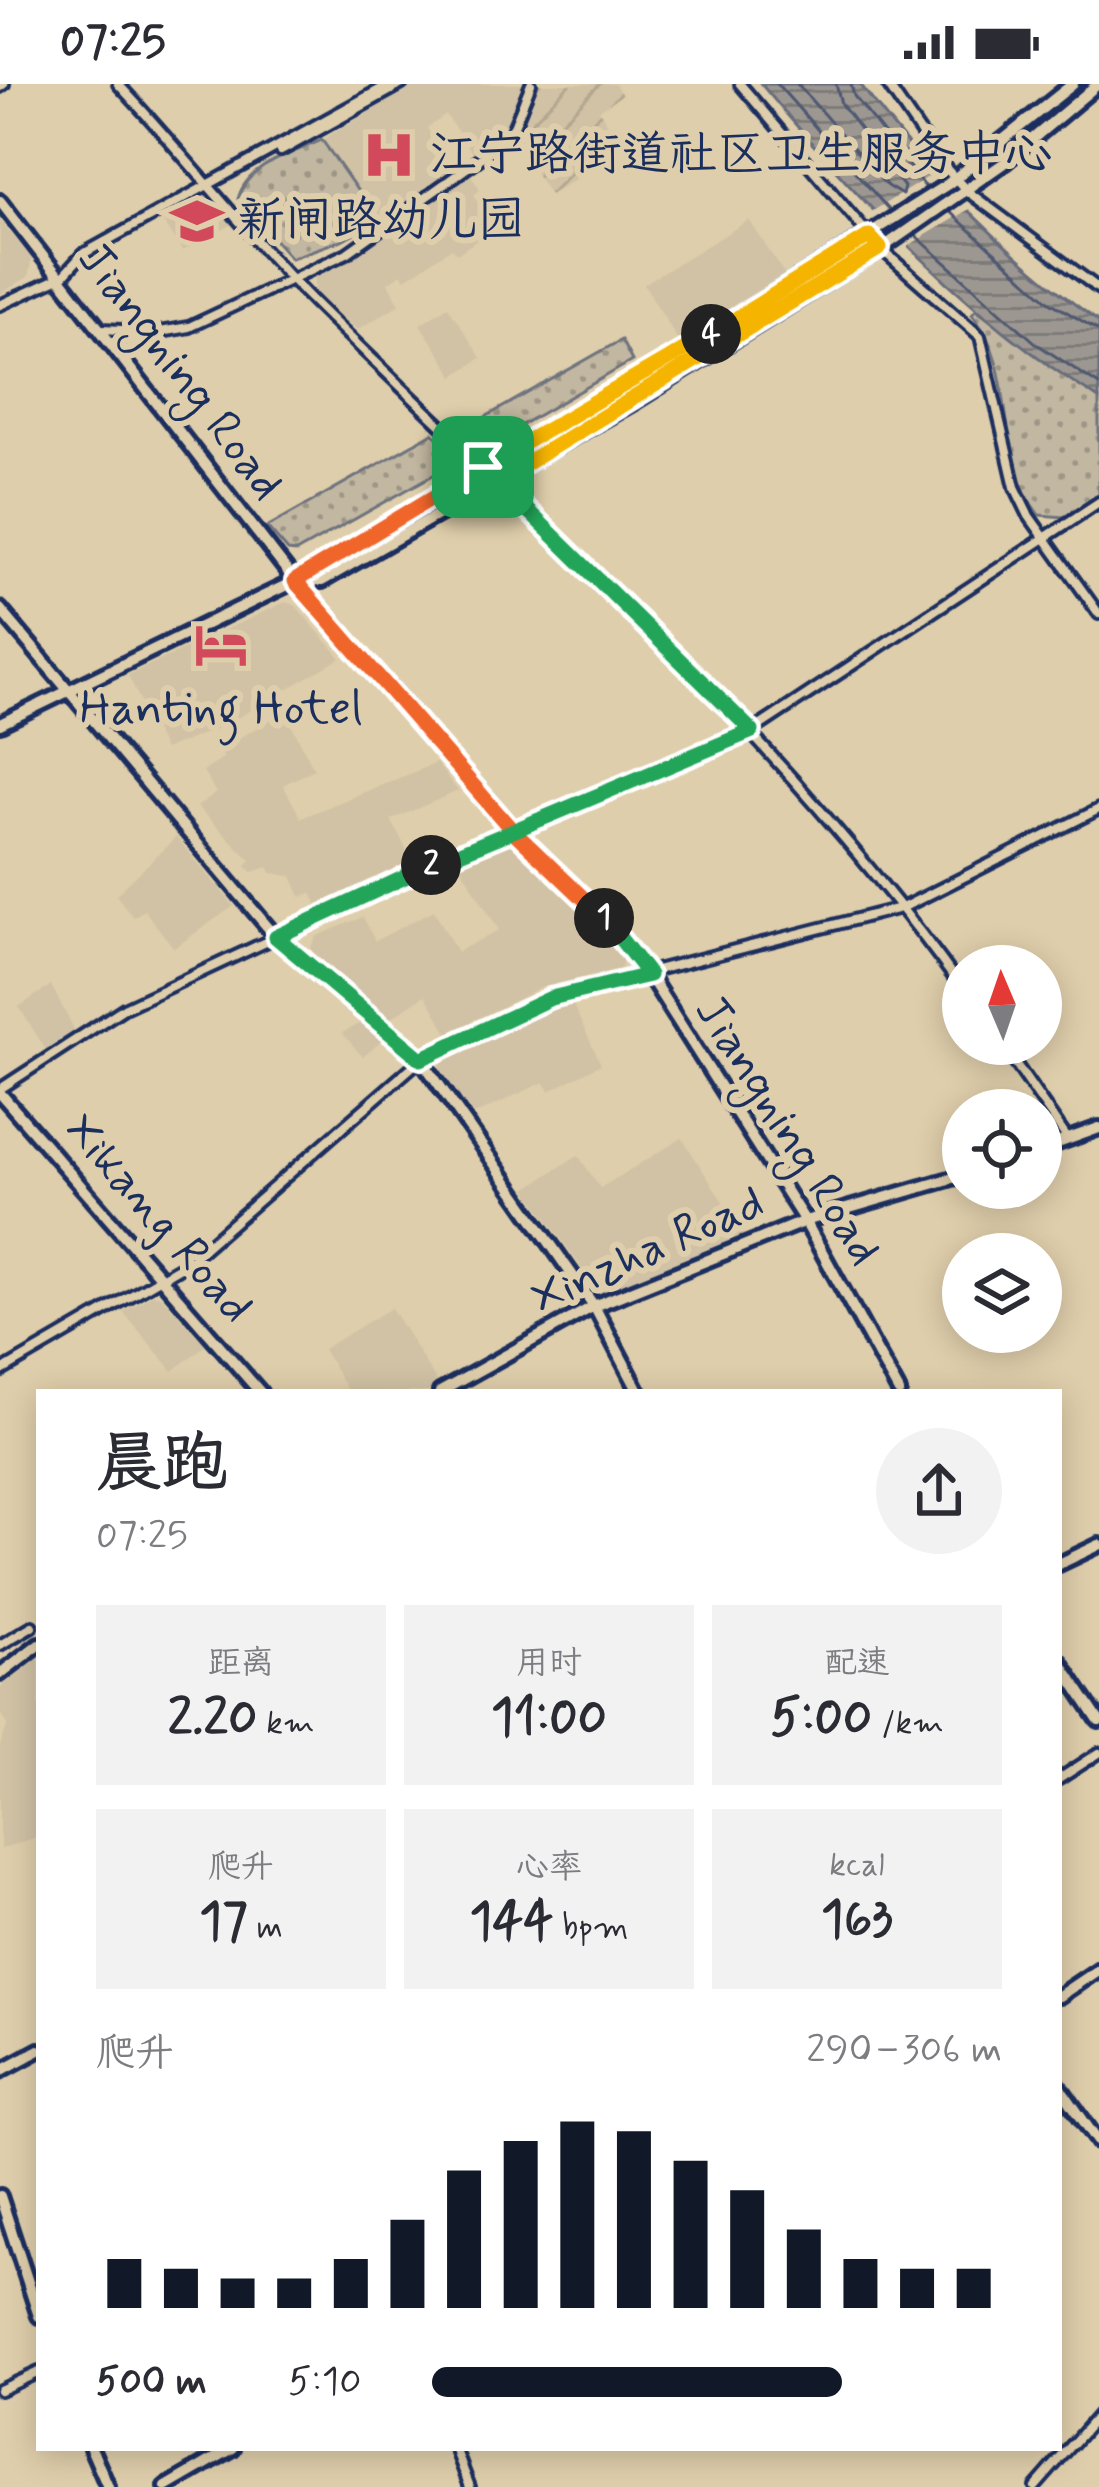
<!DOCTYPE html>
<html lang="zh">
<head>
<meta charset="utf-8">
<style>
	body { margin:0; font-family:Mynerve,"LXGW WenKai TC",sans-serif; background:#f2f2f3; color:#2b2b33; height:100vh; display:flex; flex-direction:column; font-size:45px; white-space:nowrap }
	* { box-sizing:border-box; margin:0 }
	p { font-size:39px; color:#7c7c81 }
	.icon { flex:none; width:66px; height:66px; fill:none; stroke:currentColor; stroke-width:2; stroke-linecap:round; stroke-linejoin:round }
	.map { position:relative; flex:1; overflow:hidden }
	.sheet { position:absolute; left:36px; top:1305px; width:1026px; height:1062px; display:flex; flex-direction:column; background:#fff; border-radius:0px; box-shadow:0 6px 30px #0003 }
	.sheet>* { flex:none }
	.needle { width:78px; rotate:358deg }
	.buttons { position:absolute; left:942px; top:861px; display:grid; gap:24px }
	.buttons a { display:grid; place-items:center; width:120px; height:120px; border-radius:50%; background:#fff; box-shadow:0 6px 30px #0003; font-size:60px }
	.pin { position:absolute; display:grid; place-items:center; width:102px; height:102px; color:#fff; margin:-51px; border-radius:24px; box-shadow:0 6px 18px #0006 }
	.km { position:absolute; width:60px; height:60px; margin:-30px; border-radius:50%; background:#222; color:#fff; font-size:33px; line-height:60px; text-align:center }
	.round { display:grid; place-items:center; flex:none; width:126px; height:126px; border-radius:63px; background:#f2f2f3 }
	.headline { display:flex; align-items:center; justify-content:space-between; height:204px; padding:0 60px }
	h1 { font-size:66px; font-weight:700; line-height:90px }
	.figures { display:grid; grid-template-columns:repeat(3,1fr); gap:18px; height:204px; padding:12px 60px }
	.figures div { display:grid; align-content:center; border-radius:0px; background:#f2f2f3; text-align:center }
	.figures b { font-size:51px; font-weight:700 }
	.figures small { font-size:33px; font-weight:400 }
	.figures p { font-size:33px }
	.chart { height:336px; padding:24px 60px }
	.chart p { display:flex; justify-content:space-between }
	.chart svg { width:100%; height:216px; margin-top:12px; stroke:#111827; stroke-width:6 }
	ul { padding:0 60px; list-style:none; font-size:39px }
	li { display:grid; grid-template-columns:192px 144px 1fr; align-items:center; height:90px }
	li i { height:30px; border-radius:15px; background:#111827 }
	.status { display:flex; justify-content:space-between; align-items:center; height:84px; padding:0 60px; background:#fff; direction:ltr }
	.status svg { height:33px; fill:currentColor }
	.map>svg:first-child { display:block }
	.built { fill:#d1c2a5 }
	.industrial { fill:url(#industrial-furrows) }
	.grass { fill:url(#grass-dots); stroke:#6e737f; stroke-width:3 }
	.water { fill:url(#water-rules); stroke:#686d7d; stroke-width:3 }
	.pier { fill:#dfceab }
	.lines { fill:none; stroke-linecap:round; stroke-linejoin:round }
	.shore { stroke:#4f5972; stroke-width:3 }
	.street-casing { stroke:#1b2f5e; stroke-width:16 }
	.secondary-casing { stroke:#1b2f5e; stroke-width:20 }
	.street { stroke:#dfceab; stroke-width:8 }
	.secondary { stroke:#dfceab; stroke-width:10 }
	.split-1-casing { stroke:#fff; stroke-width:24 }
	.split-2-casing { stroke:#fff; stroke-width:24 }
	.split-3-casing { stroke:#fff; stroke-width:24 }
	.split-4-casing { stroke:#fff; stroke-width:24 }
	.split-5-casing { stroke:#fff; stroke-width:24 }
	.split-1 { stroke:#f0652b; stroke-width:15 }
	.split-2 { stroke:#22a559; stroke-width:15 }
	.split-3 { stroke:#22a559; stroke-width:15 }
	.split-4 { stroke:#f5b400; stroke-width:15 }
	.split-5 { stroke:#f5b400; stroke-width:15 }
	.labels { text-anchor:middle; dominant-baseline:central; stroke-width:12; stroke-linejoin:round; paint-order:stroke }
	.poi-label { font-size:48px; fill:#1b2f5e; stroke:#dfceab; text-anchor:start }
	.street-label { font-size:48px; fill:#1b2f5e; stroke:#dfceab }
</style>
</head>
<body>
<div class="status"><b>07:25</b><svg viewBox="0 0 49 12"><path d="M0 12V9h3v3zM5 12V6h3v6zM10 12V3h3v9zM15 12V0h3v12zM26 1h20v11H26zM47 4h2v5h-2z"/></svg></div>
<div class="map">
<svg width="1099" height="2403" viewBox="0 0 1099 2403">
	<defs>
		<pattern id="industrial-furrows" width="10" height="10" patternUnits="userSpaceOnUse" patternTransform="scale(3)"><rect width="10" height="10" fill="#d1c2a5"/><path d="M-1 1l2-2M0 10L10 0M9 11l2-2" fill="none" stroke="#b3a790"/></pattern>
		<pattern id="grass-dots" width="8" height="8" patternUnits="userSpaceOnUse" patternTransform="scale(3)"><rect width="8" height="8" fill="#c2b7a0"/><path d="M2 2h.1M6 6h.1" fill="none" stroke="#9d9586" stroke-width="1.8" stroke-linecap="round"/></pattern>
		<pattern id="water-rules" width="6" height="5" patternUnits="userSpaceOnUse" patternTransform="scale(3)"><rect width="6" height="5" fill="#9c9791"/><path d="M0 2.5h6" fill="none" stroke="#7e7c7a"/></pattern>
	</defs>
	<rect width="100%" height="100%" fill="#dfceab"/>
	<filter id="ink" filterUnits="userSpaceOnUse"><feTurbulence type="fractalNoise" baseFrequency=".00833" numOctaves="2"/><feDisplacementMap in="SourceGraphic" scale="24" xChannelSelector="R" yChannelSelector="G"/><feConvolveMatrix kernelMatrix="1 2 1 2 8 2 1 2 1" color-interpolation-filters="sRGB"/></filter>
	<g filter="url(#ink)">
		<path class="built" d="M415 0H525L504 48 473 70 446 31 427 44 454 83 378 136 322 56Z
			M471 91 480 105 474 111 496 143 457 170 452 164 405 195 401 190 388 199 400 220 357 246 315 209V191L354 171Z
			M206 110 233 140 183 167 161 135Z
			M0 136 32 174 28 193 0 210Z
			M749 136 785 191 678 256 644 200Z
			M448 222 481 274 454 292 420 240Z
			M285 518 295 521 341 574 225 641 164 666 128 591Z
			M285 628 314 685 283 701 301 734 436 679 458 707 391 736 415 782 320 826 312 809 301 813 292 792 271 789 268 783 253 788 245 782 251 776 197 723 216 709 203 687 224 673 219 665Z
			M176 753 234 822 174 864 144 826 133 833 116 811Z
			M512 760 610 851 623 869 621 885 543 903 448 949 425 911 385 938 315 876 311 863 317 852 363 833 375 857 434 826 457 868 499 846 460 782Z
			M51 901 75 947 46 966 19 923Z
			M570 915 601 980 550 1007 544 998 474 1031 439 987 442 974Z
			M362 938 384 955 363 973 342 949Z
			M682 1054 747 1155 616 1208 594 1202 526 1105 578 1071 600 1104Z
			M153 1210 161 1212 206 1261 173 1287 123 1228Z
			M391 1224 439 1301 428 1308H348L323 1265Z
			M39 1573V1752L0 1765V1662L8 1640 0 1629V1604Z"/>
		<path class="industrial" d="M537 0H615L622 11 599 26 623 64 550 111 514 56Z"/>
		<path class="grass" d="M322 56 378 136 342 156 291 174 238 115C247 80 292 70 322 56Z
			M976 225 1099 315V414L1065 433 1039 431C992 371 1020 288 972 230Z
			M621 256 632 277 492 358 480 357 466 344Z
			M433 349 456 373 451 381 296 468 288 467 267 443Z"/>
		<path class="water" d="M761 0H860C930 93 1004 170 1099 238V315C967 232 861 119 761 0Z"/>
		<path class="pier" d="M936 88 971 124 903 165 868 130Z"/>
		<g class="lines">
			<path class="shore" d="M777 0 890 127
				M797 0 887 102 902 111 904 103 841 20 836 0
				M851 0 854 12 926 104
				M949 127 1050 218 1099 247
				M915 151 1037 260 1099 301"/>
			<g class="street-casing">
				<path id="street" d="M118 0C185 71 244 148 313 217 538 439 779 648 963 906
					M740 0 880 164 980 252 1015 403 1029 432 1099 530
					M887 0 942 80 967 107 1099 205
					M0 3 4 0
					M281 67 402 0
					M0 221 63 192 83 170 390 0
					M102 245 160 248 189 243 347 169 509 54 531 0
					M1002 960 1067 1054
					M0 1005 124 924 448 773 752 647 1099 418
					M0 1288 187 1179 421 975 562 910 904 823 1099 725
					M0 1561 32 1542
					M1059 1695 1099 1669
					M0 2306 39 2288
					M455 2364 470 2403
					M1035 2403 1099 2330"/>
			</g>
			<g class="secondary-casing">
				<path id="secondary" d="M0 117 295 497 512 746 606 836 649 891 805 1137 899 1308
					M298 497H322L636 317 885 162 1004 79 1098 0
					M0 525 276 853 421 975 594 1222 639 1308
					M0 640 295 497 676 271 948 100 1073 0
					M0 1009 260 1308
					M1041 1065 1099 1044
					M440 1308 594 1222 805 1137 963 1091
					M1059 1480 1099 1461
					M1059 1577 1099 1637
					M0 1590 39 1560
					M1059 1912 1099 1885
					M0 1987 39 1966
					M1059 2002 1099 2059
					M0 2112 39 2232
					M91 2364 108 2403
					M166 2403 233 2364"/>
			</g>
			<use href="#street" class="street"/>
			<use href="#secondary" class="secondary"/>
		</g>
	</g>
	<g class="lines" filter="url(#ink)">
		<g class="split-1-casing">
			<path id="split-1" d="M483 383 295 497 512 746 604 834"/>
		</g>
		<g class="split-2-casing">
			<path id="split-2" d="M431 781 276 853 421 975 551 914 649 891 604 834"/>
		</g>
		<g class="split-3-casing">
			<path id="split-3" d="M431 781 752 647 517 416"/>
		</g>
		<g class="split-4-casing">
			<path id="split-4" d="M517 416 497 397 880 164 869 152 711 250"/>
		</g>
		<g class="split-5-casing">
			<path id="split-5" d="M483 383 711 250"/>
		</g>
		<use href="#split-1" class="split-1"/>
		<use href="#split-2" class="split-2"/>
		<use href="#split-3" class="split-3"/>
		<use href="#split-4" class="split-4"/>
		<use href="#split-5" class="split-5"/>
	</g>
	<defs>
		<g id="hospital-bare" transform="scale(4.14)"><path d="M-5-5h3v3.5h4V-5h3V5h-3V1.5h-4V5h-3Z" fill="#d1495b" stroke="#dfceab" stroke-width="2.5" paint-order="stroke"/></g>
		<g id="school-bare" transform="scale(4.14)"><path d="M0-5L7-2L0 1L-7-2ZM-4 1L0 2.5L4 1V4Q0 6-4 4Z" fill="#d1495b" stroke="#dfceab" stroke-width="2.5" paint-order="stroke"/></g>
		<g id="hotel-bare" transform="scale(4.14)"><path d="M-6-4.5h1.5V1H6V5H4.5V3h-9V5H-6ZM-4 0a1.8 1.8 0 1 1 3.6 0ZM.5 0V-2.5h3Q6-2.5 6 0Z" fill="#d1495b" stroke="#dfceab" stroke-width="2.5" paint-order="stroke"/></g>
	</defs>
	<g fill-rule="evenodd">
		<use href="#hospital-bare" x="389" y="71"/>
		<use href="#school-bare" x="197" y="137"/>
		<use href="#hotel-bare" x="221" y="561"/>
	</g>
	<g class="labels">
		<g class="poi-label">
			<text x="429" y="71">江宁路街道社区卫生服务中心</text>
			<text x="237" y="137">新闸路幼儿园</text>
			<text x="221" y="625" text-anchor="middle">Hanting Hotel</text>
		</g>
		<g class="street-label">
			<text transform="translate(180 288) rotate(53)">Jiangning Road</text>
			<text transform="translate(787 1047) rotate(58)">Jiangning Road</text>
			<text transform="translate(158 1135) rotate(49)">Xikang Road</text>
			<text transform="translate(648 1167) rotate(-24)">Xinzha Road</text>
		</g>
	</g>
</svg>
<div class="buttons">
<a><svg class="needle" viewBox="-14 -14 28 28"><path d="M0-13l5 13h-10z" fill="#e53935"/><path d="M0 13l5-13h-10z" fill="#7c7c81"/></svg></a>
<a><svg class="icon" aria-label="locate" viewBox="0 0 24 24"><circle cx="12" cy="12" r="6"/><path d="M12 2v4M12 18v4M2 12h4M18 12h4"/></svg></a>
<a><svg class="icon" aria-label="layers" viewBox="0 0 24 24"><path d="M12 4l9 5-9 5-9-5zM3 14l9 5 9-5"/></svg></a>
</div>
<div class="pin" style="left:483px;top:383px;background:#1e9e55"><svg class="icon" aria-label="arrive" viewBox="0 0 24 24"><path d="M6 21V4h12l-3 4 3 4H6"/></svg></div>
<b class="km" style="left:604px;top:834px">1</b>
<b class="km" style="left:431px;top:781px">2</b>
<b class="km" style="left:711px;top:250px">4</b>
<section class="sheet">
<div class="headline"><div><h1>晨跑</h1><p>07:25</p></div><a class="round"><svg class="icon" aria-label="share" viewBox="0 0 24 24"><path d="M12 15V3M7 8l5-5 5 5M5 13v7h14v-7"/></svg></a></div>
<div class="figures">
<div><p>距离</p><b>2.20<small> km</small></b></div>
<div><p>用时</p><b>11:00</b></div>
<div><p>配速</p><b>5:00<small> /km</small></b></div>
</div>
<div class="figures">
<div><p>爬升</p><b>17<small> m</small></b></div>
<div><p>心率</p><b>144<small> bpm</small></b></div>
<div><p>kcal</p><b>163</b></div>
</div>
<div class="chart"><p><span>爬升</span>290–306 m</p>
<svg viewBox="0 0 160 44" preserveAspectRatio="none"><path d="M5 44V34M15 44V36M25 44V38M35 44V38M45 44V34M55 44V26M65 44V16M75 44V10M85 44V6M95 44V8M105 44V14M115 44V20M125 44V28M135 44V34M145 44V36M155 44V36"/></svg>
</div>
<ul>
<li><b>500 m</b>5:10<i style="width:72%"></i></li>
</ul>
</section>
</div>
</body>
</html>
